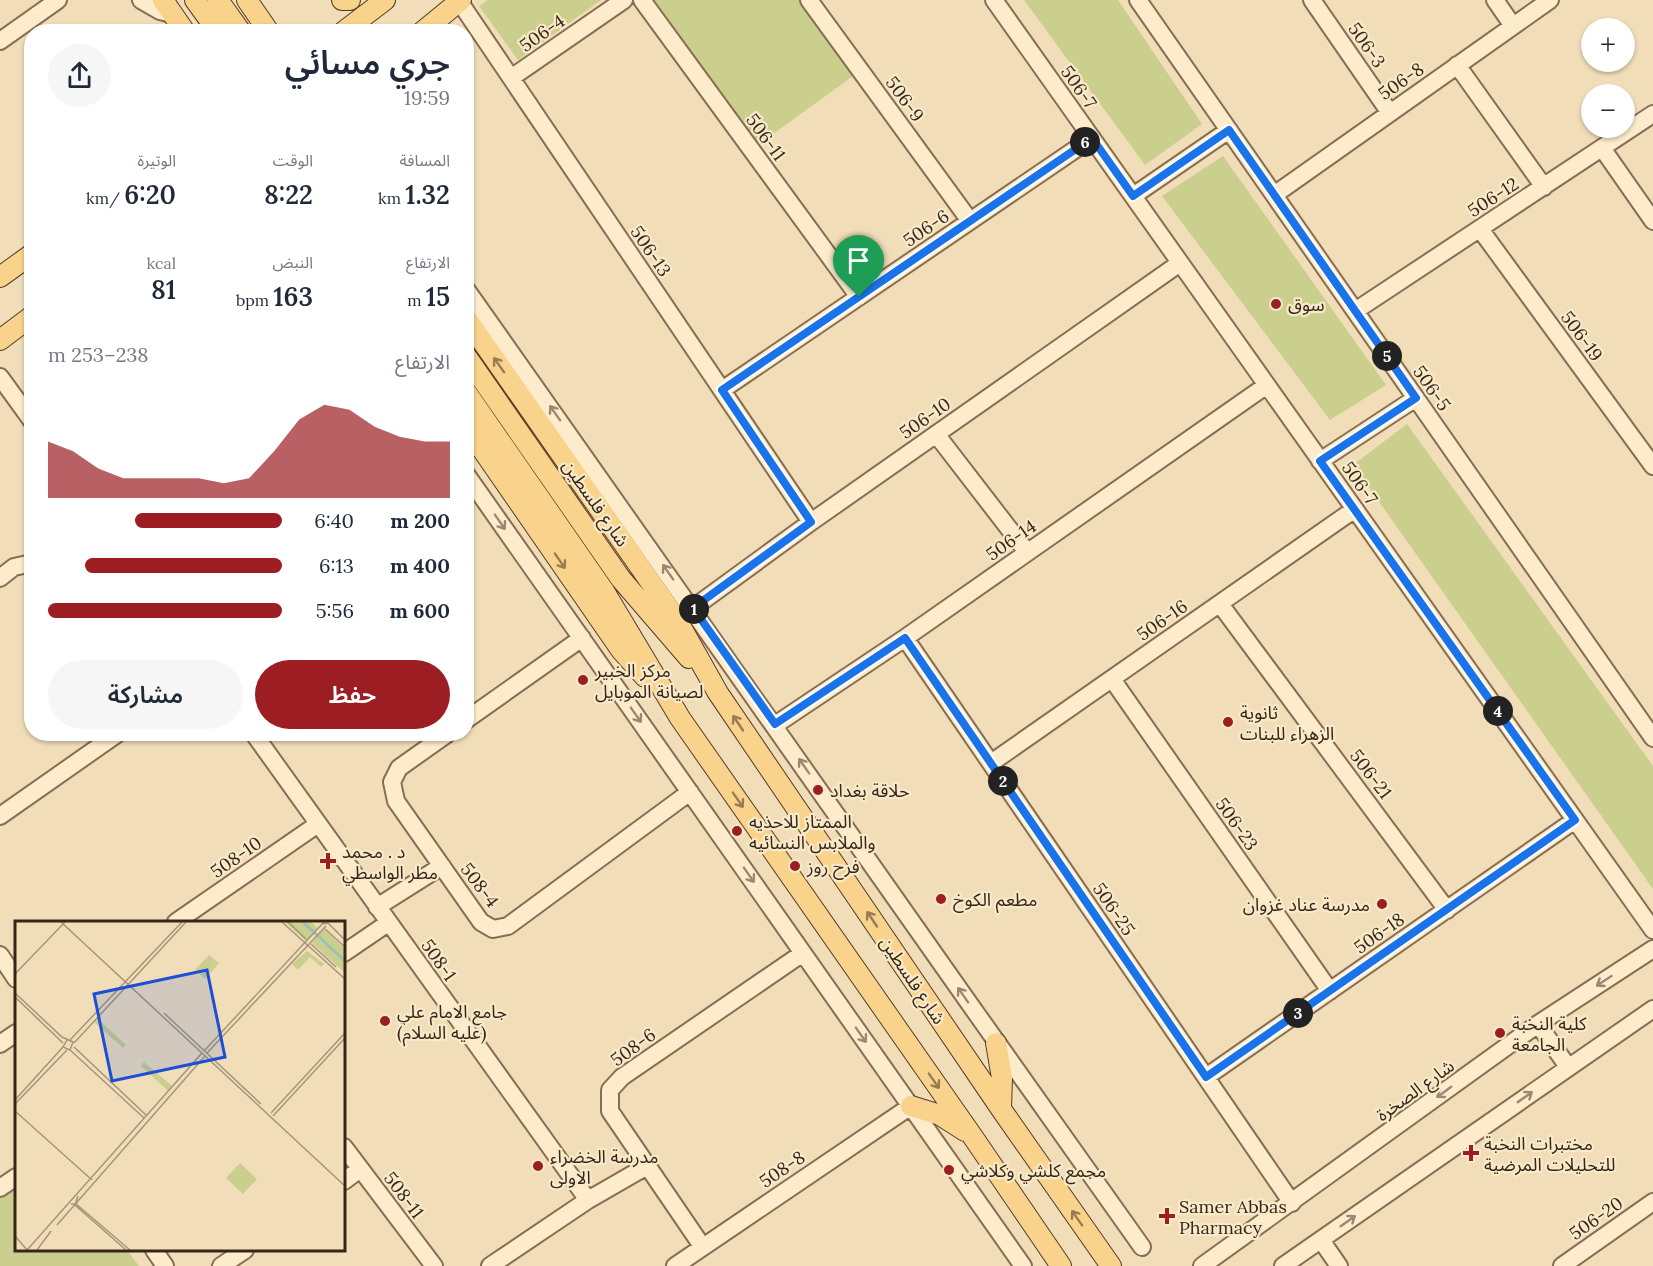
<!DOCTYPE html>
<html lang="ar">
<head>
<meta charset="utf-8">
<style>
	body { margin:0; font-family:Lora,"Noto Sans Arabic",serif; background:#f6f6f7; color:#1f2937; direction:rtl; height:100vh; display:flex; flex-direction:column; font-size:22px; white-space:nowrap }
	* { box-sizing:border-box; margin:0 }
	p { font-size:20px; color:#747a83 }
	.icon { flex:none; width:33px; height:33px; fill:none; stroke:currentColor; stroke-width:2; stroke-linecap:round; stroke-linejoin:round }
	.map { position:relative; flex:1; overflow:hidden; direction:ltr }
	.panel { position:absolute; left:24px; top:24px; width:450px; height:717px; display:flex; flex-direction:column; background:#fff; border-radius:24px; box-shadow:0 2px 4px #0004; direction:rtl }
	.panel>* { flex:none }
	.buttons { position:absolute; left:1581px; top:18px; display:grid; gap:12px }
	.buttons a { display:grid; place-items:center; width:54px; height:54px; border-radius:50%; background:#fff; box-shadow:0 2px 4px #0004; font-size:30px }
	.pin { position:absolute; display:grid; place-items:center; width:51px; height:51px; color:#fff; margin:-62px -26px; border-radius:50% 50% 50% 0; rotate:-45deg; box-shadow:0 0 6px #0007 }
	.pin .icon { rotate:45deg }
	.km { position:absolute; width:30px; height:30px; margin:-15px; border-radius:50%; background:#222; color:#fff; font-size:16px; line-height:30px; text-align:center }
	.round { display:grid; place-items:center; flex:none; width:63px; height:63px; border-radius:32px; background:#f6f6f7 }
	.head { display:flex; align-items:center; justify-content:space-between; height:102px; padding:0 24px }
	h1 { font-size:33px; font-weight:600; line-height:45px }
	.stats { display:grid; grid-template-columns:repeat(3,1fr); gap:9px; height:102px; padding:6px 24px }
	.stats div { display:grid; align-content:center }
	.stats b { font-size:26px; font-weight:600 }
	.stats small { font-size:16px; font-weight:400 }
	.stats p { font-size:16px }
	.chart { height:168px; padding:12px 24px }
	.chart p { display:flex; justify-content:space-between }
	.chart svg { width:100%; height:108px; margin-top:6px; fill:#9c1e23; opacity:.7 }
	.action { display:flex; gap:12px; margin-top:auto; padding:12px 24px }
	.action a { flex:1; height:69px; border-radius:36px; background:#9c1e23; color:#fff; font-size:24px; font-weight:600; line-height:69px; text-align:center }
	.action a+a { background:#f6f6f7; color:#1f2937 }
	ul { padding:0 24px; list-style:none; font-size:20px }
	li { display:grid; grid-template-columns:96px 72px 1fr; align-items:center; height:45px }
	li i { height:15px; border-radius:8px; background:#9c1e23 }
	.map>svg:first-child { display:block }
	.green { fill:#cacf8d }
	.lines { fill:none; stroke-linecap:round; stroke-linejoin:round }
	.minor-casing { stroke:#886d53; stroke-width:20 }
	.major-casing { stroke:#553b28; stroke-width:22 }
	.minor { stroke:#fceccc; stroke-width:16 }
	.major { stroke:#f9d38b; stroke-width:20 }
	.oneway { stroke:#987c52 }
	.oneway2 { stroke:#998972 }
	.route-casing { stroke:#fff; stroke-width:12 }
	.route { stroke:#1a73e8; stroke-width:8 }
	.poi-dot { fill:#9c1e23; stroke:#f8e9c9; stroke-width:2 }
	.labels { text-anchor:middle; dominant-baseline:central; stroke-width:4.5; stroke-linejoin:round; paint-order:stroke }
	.street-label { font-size:18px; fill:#362619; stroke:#f8e9c9 }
	.poi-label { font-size:18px; fill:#362619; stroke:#f8e9c9; text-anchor:start }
	.inset-river { fill:none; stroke:#9ec1b5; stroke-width:3 }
	.inset-road { fill:none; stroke:#a69479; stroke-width:1.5 }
	.view { fill:#1d4ed8; fill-opacity:0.15; stroke:#1d4ed8; stroke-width:3 }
	.inset-edge { fill:none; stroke:#362619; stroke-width:3 }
</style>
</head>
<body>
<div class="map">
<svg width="1653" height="1266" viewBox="0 0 1653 1266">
	<rect width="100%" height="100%" fill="#f1deb9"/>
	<path class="green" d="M488 0H601L518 60 479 6Z
		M642 0H809L860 71 751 150Z
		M1024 0H1118L1202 124 1145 165Z
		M1223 156 1386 385 1330 420 1162 196Z
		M1407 424 1653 766V889L1353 465Z
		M16 1177V1250H127L139 1266H0V1188Z"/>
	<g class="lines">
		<g class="minor-casing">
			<path id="minor" d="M141 0 160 11 172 14
				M642 0 859 297
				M809 0 970 221
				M994 0 1653 930
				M1138 0 1653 738
				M1312 0 1390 113
				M1495 0 1513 26
				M459 1 811 522
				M0 41 58 0
				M1457 65 1544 187
				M511 78 624 0
				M1602 148 1653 221
				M1274 195 1550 0
				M1133 196 1229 130
				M1480 229 1653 466
				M466 289C693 608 915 929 1142 1247
				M1355 311 1653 114
				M0 377 32 421
				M722 390 1092 138
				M936 434 1027 552
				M1320 461 1416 398
				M466 474 1023 1266
				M0 578 14 567 32 563
				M1220 604 1447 910
				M693 608 811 522 1180 263
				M905 638 1292 1203
				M1112 679 1330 991
				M466 720 582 638
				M775 725 905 638 1267 385
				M254 734 588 1200 490 1266
				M447 734 399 768 392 782 396 801 481 922 493 929 508 926 690 792
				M991 763 1355 509
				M0 816 117 734
				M377 907 442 866
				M176 922 318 824
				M344 953 388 923
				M0 955 16 979
				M1538 1024 1568 1067
				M0 1044 16 1033
				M1206 1077 1575 820
				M344 1147 434 1266
				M344 1181 360 1169
				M0 1188 16 1177
				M588 1200 647 1166
				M1321 1240 1339 1266
				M702 1246 610 1111V1090L622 1077 803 953
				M154 1250 165 1266
				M221 1266 245 1250
				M675 1266 911 1106
				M1202 1266 1538 1024 1653 949
				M1283 1266 1653 1009
				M1562 1266 1653 1202"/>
		</g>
		<g class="major-casing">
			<path id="major" d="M163 0 185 32
				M195 0 218 32
				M218 0 241 32
				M247 0 269 32
				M342 0H350
				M343 32 385 0
				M422 32 461 0
				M0 277 32 254
				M466 318 677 620 718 693 1001 1109 1111 1266
				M0 340 32 316
				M466 356 621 579 689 658
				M466 392 604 591 680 718 973 1137 1061 1266
				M466 426 621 650 645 677
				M996 1043 1002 1078 1001 1109
				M911 1106 940 1115 965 1131"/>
		</g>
		<use href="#minor" class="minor"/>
		<use href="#major" class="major"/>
	</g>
	<defs><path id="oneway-shaft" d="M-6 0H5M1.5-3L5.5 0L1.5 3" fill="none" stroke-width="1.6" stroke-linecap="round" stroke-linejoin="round" transform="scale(1.5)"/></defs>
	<g class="oneway">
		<use href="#oneway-shaft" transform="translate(499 365) rotate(-125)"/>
		<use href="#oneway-shaft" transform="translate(560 561) rotate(55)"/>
		<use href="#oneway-shaft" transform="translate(738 723) rotate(-124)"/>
		<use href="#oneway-shaft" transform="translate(738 800) rotate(55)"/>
		<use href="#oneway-shaft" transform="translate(872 919) rotate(-124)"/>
		<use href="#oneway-shaft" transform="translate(934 1081) rotate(55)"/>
		<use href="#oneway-shaft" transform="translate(1077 1218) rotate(-125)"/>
	</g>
	<g class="oneway2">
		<use href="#oneway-shaft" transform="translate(555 413) rotate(-125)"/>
		<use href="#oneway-shaft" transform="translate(500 522) rotate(55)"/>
		<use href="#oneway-shaft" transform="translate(668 572) rotate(-125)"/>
		<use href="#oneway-shaft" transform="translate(636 715) rotate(55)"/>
		<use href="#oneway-shaft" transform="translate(804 766) rotate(-125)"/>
		<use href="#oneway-shaft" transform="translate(749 875) rotate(55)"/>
		<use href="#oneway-shaft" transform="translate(1604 981) rotate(147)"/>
		<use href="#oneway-shaft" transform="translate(963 995) rotate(-125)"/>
		<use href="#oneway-shaft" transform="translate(861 1035) rotate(55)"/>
		<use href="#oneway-shaft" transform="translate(1444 1092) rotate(144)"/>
		<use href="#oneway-shaft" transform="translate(1525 1097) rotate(-35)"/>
		<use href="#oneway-shaft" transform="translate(1348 1221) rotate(-35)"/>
	</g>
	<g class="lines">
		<g class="route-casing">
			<path id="route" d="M1229 130 1416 398 1320 461 1575 820 1206 1077 905 638 775 724 693 608 811 522 722 390 1092 138 1133 196Z"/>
		</g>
		<use href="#route" class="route"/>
	</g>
	<g class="poi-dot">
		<circle cx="1276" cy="304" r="6"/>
		<circle cx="583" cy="680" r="6"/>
		<circle cx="1228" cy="722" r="6"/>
		<circle cx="818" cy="790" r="6"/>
		<circle cx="737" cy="831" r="6"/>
		<path d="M325 852h6v6h6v6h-6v6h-6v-6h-6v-6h6z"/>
		<circle cx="795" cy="866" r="6"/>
		<circle cx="941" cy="899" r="6"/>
		<circle cx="1382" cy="904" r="6"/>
		<circle cx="385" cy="1021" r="6"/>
		<circle cx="1500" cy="1033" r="6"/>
		<path d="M1468 1144h6v6h6v6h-6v6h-6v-6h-6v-6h6z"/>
		<circle cx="538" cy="1166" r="6"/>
		<circle cx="949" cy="1170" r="6"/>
		<path d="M1164 1207h6v6h6v6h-6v6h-6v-6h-6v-6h6z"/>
	</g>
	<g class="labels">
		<g class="street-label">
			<text transform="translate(542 33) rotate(-35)">506-4</text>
			<text transform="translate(1367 45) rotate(55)">506-3</text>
			<text transform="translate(1401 81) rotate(-35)">506-8</text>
			<text transform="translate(1079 87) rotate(55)">506-7</text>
			<text transform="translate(905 99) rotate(54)">506-9</text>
			<text transform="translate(766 137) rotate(54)">506-11</text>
			<text transform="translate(1493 197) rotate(-33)">506-12</text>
			<text transform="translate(926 228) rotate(-34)">506-6</text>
			<text transform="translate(651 251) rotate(56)">506-13</text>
			<text transform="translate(1582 336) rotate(54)">506-19</text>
			<text transform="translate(1432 388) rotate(55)">506-5</text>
			<text transform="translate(925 418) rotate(-35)">506-10</text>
			<text transform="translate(1360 483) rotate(55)">506-7</text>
			<text transform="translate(596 503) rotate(55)">شارع فلسطين</text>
			<text transform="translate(1011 540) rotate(-35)">506-14</text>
			<text transform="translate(1162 620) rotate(-35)">506-16</text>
			<text transform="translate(1371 774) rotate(53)">506-21</text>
			<text transform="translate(1237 824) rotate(55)">506-23</text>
			<text transform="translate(236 857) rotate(-35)">508-10</text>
			<text transform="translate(480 885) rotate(53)">508-4</text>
			<text transform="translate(1114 909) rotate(56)">506-25</text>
			<text transform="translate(1379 933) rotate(-35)">506-18</text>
			<text transform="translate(439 960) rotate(55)">508-1</text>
			<text transform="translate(913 980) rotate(56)">شارع فلسطين</text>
			<text transform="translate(633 1047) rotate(-36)">508-6</text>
			<text transform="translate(1415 1090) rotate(-36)">شارع الصخرة</text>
			<text transform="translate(782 1169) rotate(-34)">508-8</text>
			<text transform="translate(404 1195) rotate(53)">508-11</text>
			<text transform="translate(1596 1218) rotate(-35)">506-20</text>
		</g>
		<g class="poi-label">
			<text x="1288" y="304">سوق</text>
			<text x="595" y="670">مركز الخبير<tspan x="595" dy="21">لصيانة الموبايل</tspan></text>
			<text x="1240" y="712">ثانوية<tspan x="1240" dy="21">الزهراء للبنات</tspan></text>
			<text x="830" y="790">حلاقة بغداد</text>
			<text x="749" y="821">الممتاز للاحذيه<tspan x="749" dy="21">والملابس النسائيه</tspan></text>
			<text x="342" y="851">د . محمد<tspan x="342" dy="21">مطر الواسطي</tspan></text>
			<text x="807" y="866">فرح روز</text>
			<text x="953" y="899">مطعم الكوخ</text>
			<text x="1370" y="904" text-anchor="end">مدرسة عناد غزوان</text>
			<text x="397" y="1011">جامع الامام علي<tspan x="397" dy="21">(عليه السلام)</tspan></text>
			<text x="1512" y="1023">كلية النخبة<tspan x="1512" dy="21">الجامعة</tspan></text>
			<text x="1484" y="1143">مختبرات النخبة<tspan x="1484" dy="21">للتحليلات المرضية</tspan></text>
			<text x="550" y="1156">مدرسة الخضراء<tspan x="550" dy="21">الاولى</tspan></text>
			<text x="961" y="1170">مجمع كلشي وكلاشي</text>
			<text x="1179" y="1206">Samer Abbas<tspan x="1179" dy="21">Pharmacy</tspan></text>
		</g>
	</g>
	<g transform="translate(15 921)">
		<rect width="330" height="330" fill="#f1deb9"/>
		<path d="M270 1H296L303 7 291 20ZM309 8 330 28V52L297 22ZM292 30 309 43 306 46 295 36 283 49 277 43ZM194 34 204 42 190 58 180 49ZM83 98 111 124 108 127 79 101ZM129 141 157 165 153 170 126 145ZM225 242 242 258 228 273 211 257Z" fill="#cacf8d"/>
		<path class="inset-river" d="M288 1 330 40"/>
		<path class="inset-road" d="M46 1 330 265M267 1 330 58M273 1 291 18M307 3 313 2 330 19M310 8 330 26M296 23 321 46M0 53 50 1M0 72 47 116 58 121 55 129 48 126 52 119M0 76 48 122M149 92 246 183M55 119 167 1M59 122 171 1M59 126 131 194M55 129 129 197M189 130 309 1M192 132 311 5M0 179 48 126M0 183 52 129M0 190 77 259M256 192 330 112M258 195 330 117M63 275 60 284 111 329M56 283H61L115 329M42 304 190 135M0 315 12 329M12 329 187 132M22 329 36 310"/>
		<path class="view" d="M192 49 210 136 97 160 79 73Z"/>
		<rect width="330" height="330" class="inset-edge"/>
	</g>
</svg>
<div class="buttons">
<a>+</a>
<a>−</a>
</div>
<div class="pin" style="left:859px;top:297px;background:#1e9e55"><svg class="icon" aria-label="arrive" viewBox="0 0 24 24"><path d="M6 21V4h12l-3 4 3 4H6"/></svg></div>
<b class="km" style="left:694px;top:609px">1</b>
<b class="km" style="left:1003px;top:781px">2</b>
<b class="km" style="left:1298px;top:1013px">3</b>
<b class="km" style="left:1498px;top:711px">4</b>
<b class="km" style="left:1387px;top:356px">5</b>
<b class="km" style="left:1085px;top:142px">6</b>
<section class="panel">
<div class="head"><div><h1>جري مسائي</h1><p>19:59</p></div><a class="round"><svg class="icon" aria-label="share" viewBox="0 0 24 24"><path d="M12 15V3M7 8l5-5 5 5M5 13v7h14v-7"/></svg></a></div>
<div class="stats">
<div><p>المسافة</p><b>1.32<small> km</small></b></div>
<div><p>الوقت</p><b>8:22</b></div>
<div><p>الوتيرة</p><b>6:20<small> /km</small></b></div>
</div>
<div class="stats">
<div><p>الارتفاع</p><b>15<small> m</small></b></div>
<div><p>النبض</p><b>163<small> bpm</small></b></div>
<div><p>kcal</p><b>81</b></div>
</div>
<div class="chart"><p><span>الارتفاع</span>238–253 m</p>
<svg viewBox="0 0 160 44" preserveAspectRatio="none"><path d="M0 44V21L10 25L20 32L30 36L40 36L50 36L60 36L70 38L80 36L90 25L100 12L110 6L120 8L130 15L140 19L150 21L160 21V44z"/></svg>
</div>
<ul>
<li><b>200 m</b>6:40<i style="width:63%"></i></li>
<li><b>400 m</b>6:13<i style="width:84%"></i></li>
<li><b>600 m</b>5:56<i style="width:100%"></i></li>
</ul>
<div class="action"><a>حفظ</a><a>مشاركة</a></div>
</section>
</div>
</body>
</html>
